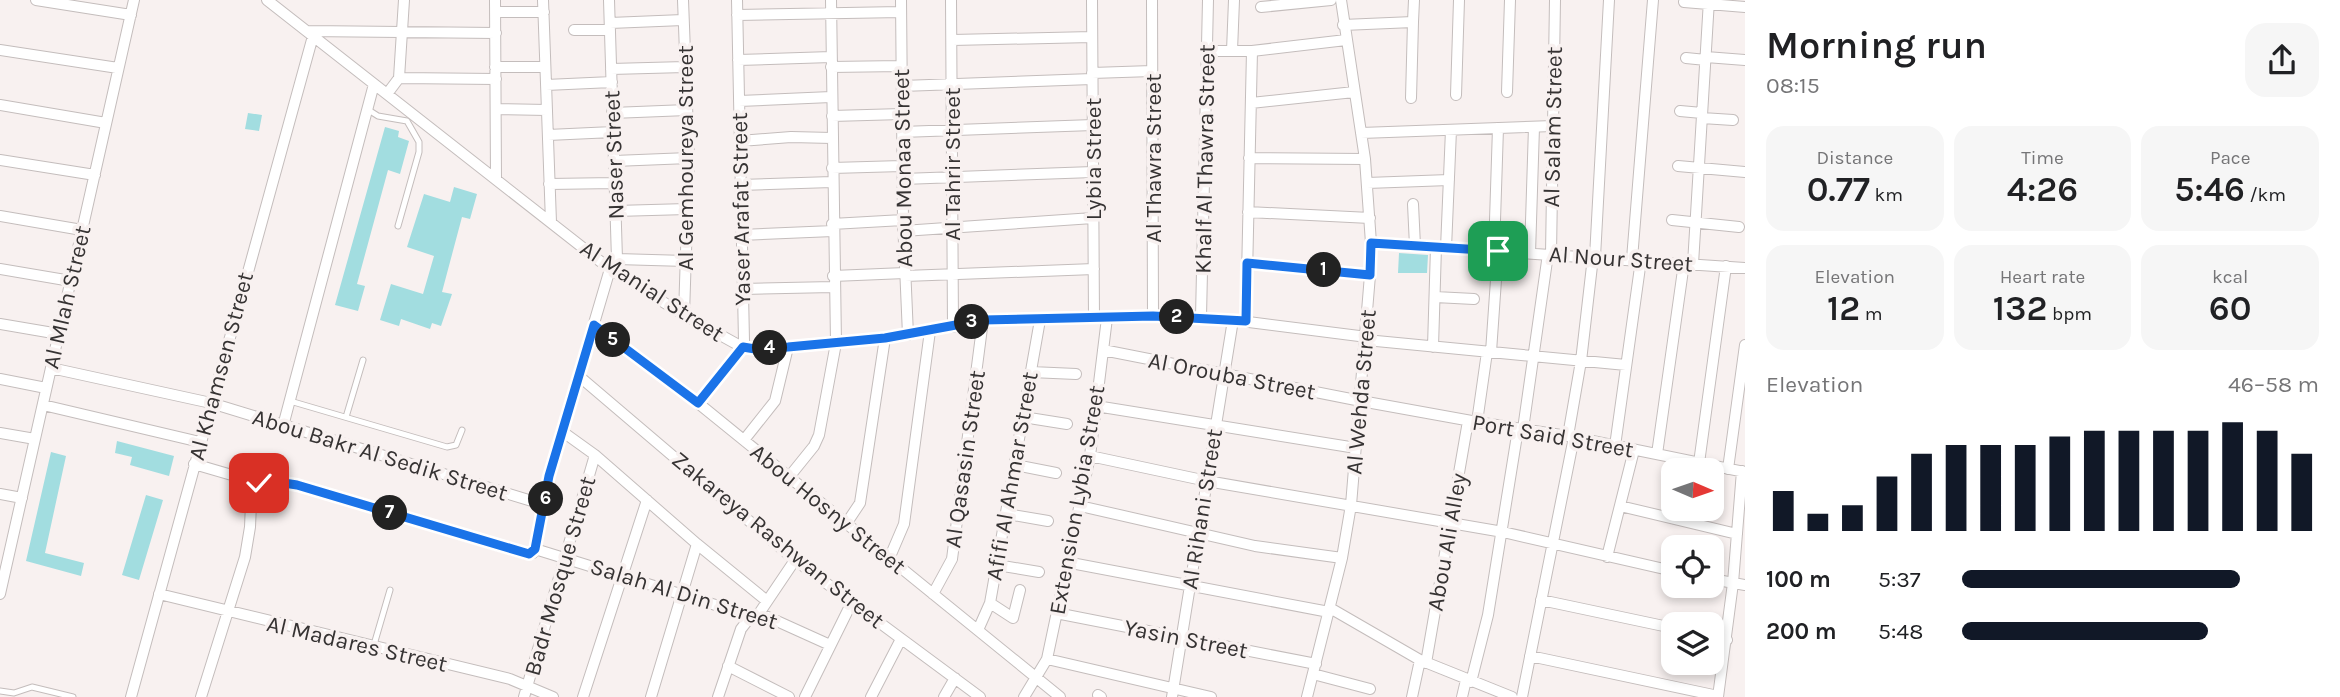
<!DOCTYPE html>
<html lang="en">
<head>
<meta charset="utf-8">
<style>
	body { margin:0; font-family:Karla,sans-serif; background:#f6f6f6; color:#202124; height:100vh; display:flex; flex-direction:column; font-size:26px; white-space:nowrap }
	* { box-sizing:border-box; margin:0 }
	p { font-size:23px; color:#757577 }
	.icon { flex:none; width:38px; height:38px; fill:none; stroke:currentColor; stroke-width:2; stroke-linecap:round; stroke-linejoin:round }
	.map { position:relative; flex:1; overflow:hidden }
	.drawer { display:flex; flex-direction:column; background:#fff; width:595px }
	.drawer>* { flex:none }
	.needle { width:46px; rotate:92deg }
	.fabs { position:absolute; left:1661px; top:458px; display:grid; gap:14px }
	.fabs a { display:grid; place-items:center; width:63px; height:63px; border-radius:14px; background:#fff; box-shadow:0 4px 10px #0003; font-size:35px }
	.pin { position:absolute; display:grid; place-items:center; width:60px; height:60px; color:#fff; margin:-30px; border-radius:14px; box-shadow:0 4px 10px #0006 }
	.km { position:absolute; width:35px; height:35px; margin:-18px; border-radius:50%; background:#222; color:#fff; font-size:19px; line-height:35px; text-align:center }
	.round { display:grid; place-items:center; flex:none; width:74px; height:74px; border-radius:21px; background:#f6f6f6 }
	.head { display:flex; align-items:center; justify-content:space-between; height:119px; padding:0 21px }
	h1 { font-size:38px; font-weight:600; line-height:52px }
	.figures { display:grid; grid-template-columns:repeat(3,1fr); gap:10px; height:119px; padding:7px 21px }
	.figures div { display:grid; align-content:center; border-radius:18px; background:#f6f6f6; text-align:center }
	.figures b { font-size:35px; font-weight:600 }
	.figures small { font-size:19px; font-weight:400 }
	.figures p { font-size:19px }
	.chart { height:196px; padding:14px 21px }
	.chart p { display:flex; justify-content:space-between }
	.chart svg { width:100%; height:126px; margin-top:7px; stroke:#111827; stroke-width:6 }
	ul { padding:0 21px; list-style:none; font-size:23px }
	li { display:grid; grid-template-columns:112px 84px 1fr; align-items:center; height:52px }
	li i { height:18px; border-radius:9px; background:#111827 }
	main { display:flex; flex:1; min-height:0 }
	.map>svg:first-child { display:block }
	.building { fill:#a2dde0 }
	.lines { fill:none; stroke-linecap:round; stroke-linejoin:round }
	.service-casing { stroke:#c4bdbc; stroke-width:7 }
	.minor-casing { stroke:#c4bdbc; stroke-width:12 }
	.service { stroke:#fff; stroke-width:5 }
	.minor { stroke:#fff; stroke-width:10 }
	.route-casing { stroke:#fff; stroke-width:14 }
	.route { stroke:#1a73e8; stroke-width:9 }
	.labels { text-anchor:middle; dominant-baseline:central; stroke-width:7; stroke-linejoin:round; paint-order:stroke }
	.street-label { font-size:23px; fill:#363333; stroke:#f8f1f0 }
</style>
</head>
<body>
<main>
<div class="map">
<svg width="1745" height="697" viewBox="0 0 1745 697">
	<rect width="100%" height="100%" fill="#f8f1f0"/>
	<path class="building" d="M248 113 262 115 259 131 245 129Z
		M385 127 399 131 398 137 409 141 400 174 388 170 357 284 365 286 358 311 335 305Z
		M454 187 477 194 470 219 462 217 442 292 452 294 441 326 432 323 430 329 401 319 399 326 380 320 391 284 423 294 434 256 407 247 424 194 450 202Z
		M1399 253 1428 255 1427 273H1398Z
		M117 441 174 456 169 476 130 465 132 457 115 453Z
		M51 452 66 456 45 553 84 563 81 576 26 561Z
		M146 495 163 500 139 580 122 575Z"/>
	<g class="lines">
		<g class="service-casing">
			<path id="service" d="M367 109 378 116 407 121 419 142V152L398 226
				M290 401 447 447 456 445 462 430
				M346 417 363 360
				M373 648 390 590
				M0 691 14 693 32 687 73 697"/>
		</g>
		<g class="minor-casing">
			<path id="minor" d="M36 0 131 15
				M267 0 610 269 684 315 742 347 755 349 788 347 885 338 983 320 1153 316 1233 320 1367 337
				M495 0 496 179
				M543 0 551 222
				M683 0 689 158 684 315
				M901 0 903 220 908 335
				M951 0 953 327
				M1092 0 1094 318
				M1152 0 1153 316
				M1684 2 1745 7
				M1261 7 1331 0
				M495 12H544
				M737 15 901 12
				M1413 22 1414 0
				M610 23 683 20
				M1343 25 1413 22 1411 98
				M574 30H610
				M307 31 496 33
				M952 40 1092 37
				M0 50 118 68
				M1207 51H1252L1346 40
				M1232 51 1234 0
				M1706 57 1745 60
				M1686 58 1706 60
				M738 60 831 57
				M495 67H545
				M831 67 901 66
				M611 69 685 67
				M1092 73 1152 71
				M399 78 496 79
				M546 85 612 82
				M902 86 1092 79
				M1507 92 1510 0
				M387 94 399 78 404 0
				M1456 95 1459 0
				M739 101 831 97
				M1251 103 1354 92
				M0 105 106 123
				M496 109 547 110
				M1680 111 1702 113
				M612 113 687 110
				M832 116 902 114
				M1702 118 1733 120
				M902 132 1093 125
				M1361 133 1553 126
				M548 135 613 132
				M740 141 791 137 832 138
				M1249 158 1365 159
				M0 160 95 175
				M614 161 689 158
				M1678 166 1745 172
				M832 168 902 166
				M903 179 1093 172
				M1367 183 1449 180
				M549 184 615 183
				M740 185 832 182
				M1413 204 1415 246
				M616 211 687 209
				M1248 212 1370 218
				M0 216 82 230
				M1672 220 1739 227
				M832 224 903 220
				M903 231 1093 218
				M741 235 833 231
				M1371 243 1745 268
				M1446 248 1451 130
				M1494 251 1498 128
				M1530 253 1534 127
				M1551 254 1555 0
				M1595 257 1609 0
				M617 259 686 261
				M1632 259 1653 0
				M1247 263 1370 275
				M1693 264 1709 0
				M0 269 71 281
				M833 276 905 273
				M905 276 1094 269
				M742 289 833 287
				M1435 297 1474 299
				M1201 317 1208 0
				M1246 321 1252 51
				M0 324 59 334
				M594 325 698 403 1060 697
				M1366 340 1626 365
				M1433 347 1436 247
				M1103 350 1361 401 1477 422 1568 436 1745 472
				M1491 352 1498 251
				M51 368 211 403 545 505
				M1031 372 1076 374
				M580 377 795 560 980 697
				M0 379 46 388
				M698 403 739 352 744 341 737 0
				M43 405 200 442
				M1096 406 1356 448
				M1023 417 1067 424
				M1477 422 1487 352
				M283 426 374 84
				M1523 429 1548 254
				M563 432 595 455 697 544 767 601
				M0 433 35 439
				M1568 436 1581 361 1593 257
				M744 440 775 401 788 347
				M1615 446 1641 260
				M1657 454 1684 263
				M1090 456 1207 481 1503 532 1673 571
				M1699 463 1726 266
				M194 464 259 483H284L297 485 527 554 533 553 535 549
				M1015 465 1056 473
				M1728 469 1745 345
				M789 477 814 446 819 435 836 343 831 0
				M0 494 22 498
				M1080 506 1255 546 1342 558
				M1620 506 1737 534
				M1007 514 1048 521
				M846 524 860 503 885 338
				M535 549 549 476 610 269 617 259 609 0
				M535 549 738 612 768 617 830 645
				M1607 557 1634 450
				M889 559 904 524 930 331
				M1066 562 1329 612
				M997 565 1039 572
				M1712 579 1745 585
				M0 594 134 0
				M159 594 510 679 553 697
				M933 594 952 559 983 320
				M1541 600 1673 628
				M990 603 1013 618 1020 590
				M1330 608 1420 660 1512 697
				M1056 613 1316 664
				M978 630 990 603 1040 320
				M1712 636 1727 640
				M1530 656 1718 696
				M1047 659 1211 697
				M1426 663 1468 421
				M728 666 789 697
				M1313 674 1370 689
				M1471 682 1488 615 1518 429
				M1098 695 1101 697
				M131 697 313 36
				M201 697 245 557 250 527 252 480
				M524 697 595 455
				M583 697 647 500
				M651 697 697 544
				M718 697 741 629 748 620 758 615 795 560
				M805 697 852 602
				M871 697 901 639
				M944 697 955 678
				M1024 697 1047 659 1090 456 1107 318
				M1172 697 1233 320
				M1307 697 1342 558 1351 505 1370 275 1371 243 1365 159 1341 0
				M1412 697 1420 660
				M1462 697 1466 680
				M1522 697 1574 437
				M1718 697 1733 583 1742 471"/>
		</g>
		<use href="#service" class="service"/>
		<use href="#minor" class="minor"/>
	</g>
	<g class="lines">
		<g class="route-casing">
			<path id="route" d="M259 483H284L297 485 529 554 535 549 549 476 594 325 698 403 743 347 755 349 788 347 885 338 983 320 1153 316 1246 321 1247 263 1370 275 1371 243 1498 251"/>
		</g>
		<use href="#route" class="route"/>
	</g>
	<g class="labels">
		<g class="street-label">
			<text transform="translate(1553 127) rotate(-89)">Al Salam Street</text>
			<text transform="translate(614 155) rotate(-92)">Naser Street</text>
			<text transform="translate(685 158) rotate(-90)">Al Gemhoureya Street</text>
			<text transform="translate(1153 158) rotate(-90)">Al Thawra Street</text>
			<text transform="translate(1093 159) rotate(-90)">Lybia Street</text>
			<text transform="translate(1205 159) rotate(-89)">Khalf Al Thawra Street</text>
			<text transform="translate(952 164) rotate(-90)">Al Tahrir Street</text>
			<text transform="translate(903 168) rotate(-91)">Abou Monaa Street</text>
			<text transform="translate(741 209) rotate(-91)">Yaser Arafat Street</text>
			<text transform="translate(1621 259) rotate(4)">Al Nour Street</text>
			<text transform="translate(652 291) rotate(33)">Al Manial Street</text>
			<text transform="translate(67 297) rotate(-77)">Al Mlah Street</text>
			<text transform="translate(221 366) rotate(-75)">Al Khamsen Street</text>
			<text transform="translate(1232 376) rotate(11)">Al Orouba Street</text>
			<text transform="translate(1361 392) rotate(-85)">Al Wehda Street</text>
			<text transform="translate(1553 436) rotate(10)">Port Said Street</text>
			<text transform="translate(380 455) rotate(17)">Abou Bakr Al Sedik Street</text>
			<text transform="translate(965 459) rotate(-82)">Al Qasasin Street</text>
			<text transform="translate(1012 476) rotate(-80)">Afifi Al Ahmar Street</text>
			<text transform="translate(1077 500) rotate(-80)">Extension Lybia Street</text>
			<text transform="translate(828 509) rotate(39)">Abou Hosny Street</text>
			<text transform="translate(1202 509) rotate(-81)">Al Rihani Street</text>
			<text transform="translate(778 540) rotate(39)">Zakareya Rashwan Street</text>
			<text transform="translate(1447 542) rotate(-80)">Abou Ali Alley</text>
			<text transform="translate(560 576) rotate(-74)">Badr Mosque Street</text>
			<text transform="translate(684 594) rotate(17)">Salah Al Din Street</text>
			<text transform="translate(1186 639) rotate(11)">Yasin Street</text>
			<text transform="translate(357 644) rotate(13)">Al Madares Street</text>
		</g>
	</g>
</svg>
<div class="fabs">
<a><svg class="needle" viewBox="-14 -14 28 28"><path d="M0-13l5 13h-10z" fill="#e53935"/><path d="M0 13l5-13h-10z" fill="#757577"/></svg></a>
<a><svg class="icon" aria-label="locate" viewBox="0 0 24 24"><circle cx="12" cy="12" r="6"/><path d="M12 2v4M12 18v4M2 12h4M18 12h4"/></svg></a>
<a><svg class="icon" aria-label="layers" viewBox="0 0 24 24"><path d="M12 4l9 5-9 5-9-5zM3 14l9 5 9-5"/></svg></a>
</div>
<div class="pin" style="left:1498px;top:251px;background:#1e9e55"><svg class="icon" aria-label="arrive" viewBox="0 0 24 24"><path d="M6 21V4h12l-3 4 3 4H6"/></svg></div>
<div class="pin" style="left:259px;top:483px;background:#d93025"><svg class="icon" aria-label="check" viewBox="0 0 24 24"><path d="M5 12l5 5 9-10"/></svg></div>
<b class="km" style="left:1324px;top:270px">1</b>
<b class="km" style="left:1177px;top:317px">2</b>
<b class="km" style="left:972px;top:322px">3</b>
<b class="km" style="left:770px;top:348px">4</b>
<b class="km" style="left:613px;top:340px">5</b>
<b class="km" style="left:546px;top:499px">6</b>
<b class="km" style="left:390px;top:513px">7</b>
</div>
<section class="drawer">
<div class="head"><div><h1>Morning run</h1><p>08:15</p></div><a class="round"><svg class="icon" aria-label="share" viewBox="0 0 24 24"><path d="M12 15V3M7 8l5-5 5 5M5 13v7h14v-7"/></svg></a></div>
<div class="figures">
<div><p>Distance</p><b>0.77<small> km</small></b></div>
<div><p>Time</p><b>4:26</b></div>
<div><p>Pace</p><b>5:46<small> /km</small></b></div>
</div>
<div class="figures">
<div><p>Elevation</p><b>12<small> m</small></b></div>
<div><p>Heart rate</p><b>132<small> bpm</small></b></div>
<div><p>kcal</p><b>60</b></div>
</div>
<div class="chart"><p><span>Elevation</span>46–58 m</p>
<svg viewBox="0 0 160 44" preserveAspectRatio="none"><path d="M5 44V30M15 44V38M25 44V35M35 44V25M45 44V17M55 44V14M65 44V14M75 44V14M85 44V11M95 44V9M105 44V9M115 44V9M125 44V9M135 44V6M145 44V9M155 44V17"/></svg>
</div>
<ul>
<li><b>100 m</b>5:37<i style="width:78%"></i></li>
<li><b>200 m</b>5:48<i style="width:69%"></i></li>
</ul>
</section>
</main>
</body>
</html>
